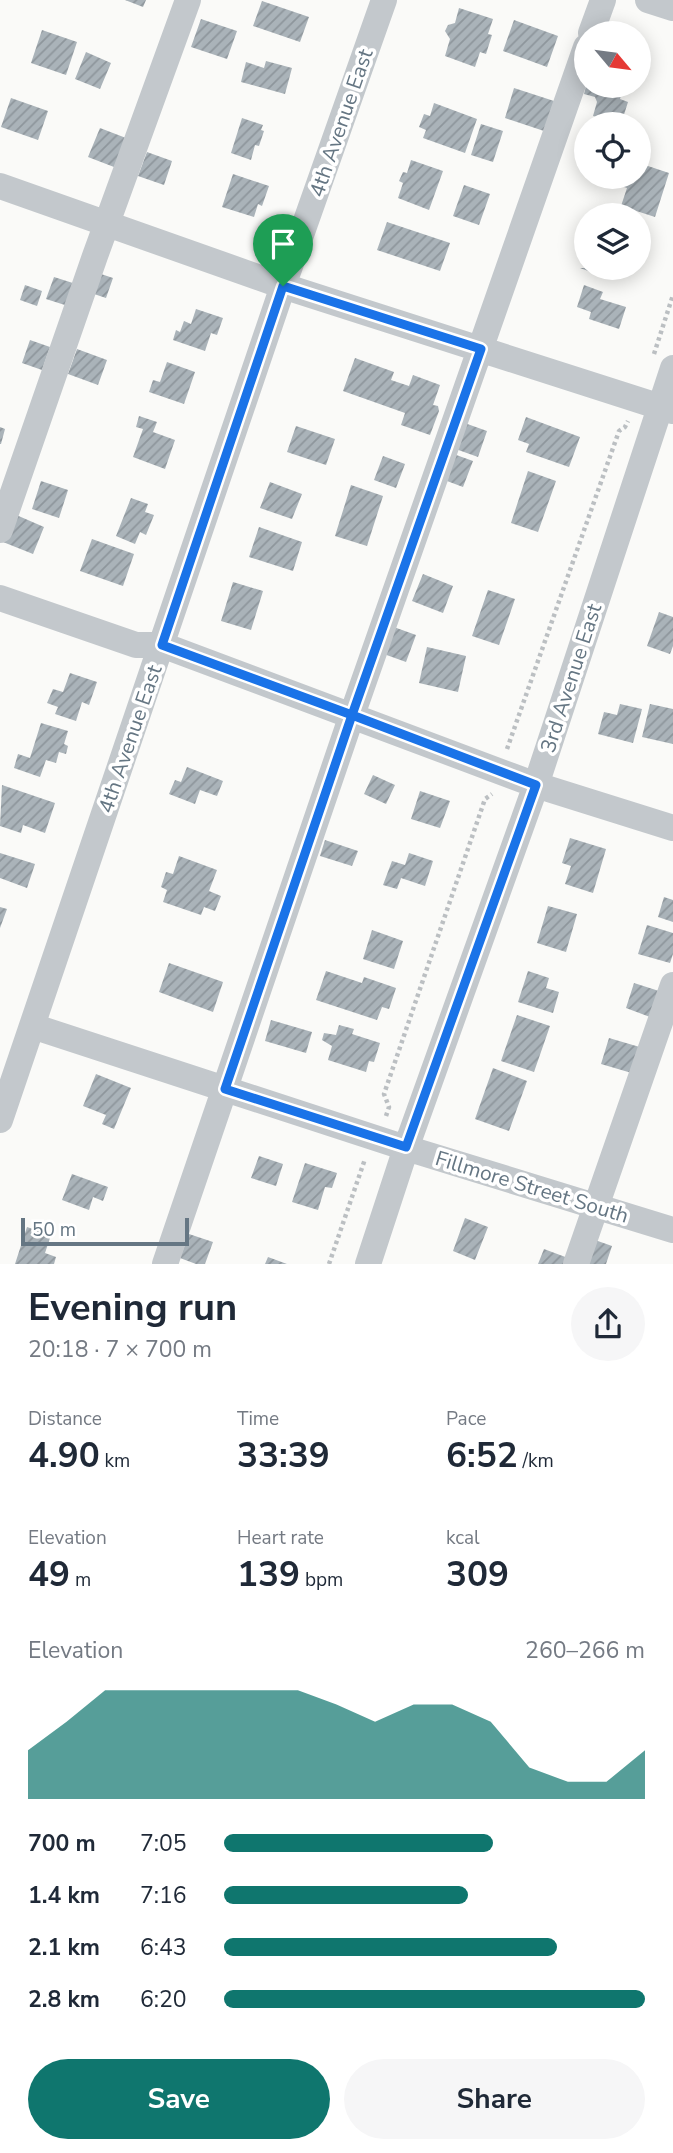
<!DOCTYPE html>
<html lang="en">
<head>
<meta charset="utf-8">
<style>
	body { margin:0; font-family:"Nunito Sans",sans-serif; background:#f6f6f7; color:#1f2937; height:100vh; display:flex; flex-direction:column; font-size:26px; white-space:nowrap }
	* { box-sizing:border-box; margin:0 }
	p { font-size:23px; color:#747a83 }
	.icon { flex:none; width:38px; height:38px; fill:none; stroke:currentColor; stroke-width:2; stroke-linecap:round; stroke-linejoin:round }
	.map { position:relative; height:1264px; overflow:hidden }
	.side { display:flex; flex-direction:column; background:#fff; flex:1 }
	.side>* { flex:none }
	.needle { width:46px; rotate:119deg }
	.tools { position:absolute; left:574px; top:21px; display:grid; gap:14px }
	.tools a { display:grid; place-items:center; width:77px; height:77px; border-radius:50%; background:#fff; box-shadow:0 4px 18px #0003; font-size:35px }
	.scale { position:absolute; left:21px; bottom:18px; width:168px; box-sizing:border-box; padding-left:7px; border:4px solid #657683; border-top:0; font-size:19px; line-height:24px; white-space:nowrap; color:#657683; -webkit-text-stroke:5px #fff; paint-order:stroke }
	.pin { position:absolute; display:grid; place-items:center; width:60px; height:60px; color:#fff; margin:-72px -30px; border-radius:50% 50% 50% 0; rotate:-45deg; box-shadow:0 0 7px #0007 }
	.pin .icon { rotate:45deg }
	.round { display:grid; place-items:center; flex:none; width:74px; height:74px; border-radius:37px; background:#f6f6f7 }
	.head { display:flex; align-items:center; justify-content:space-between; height:119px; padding:0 28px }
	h1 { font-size:38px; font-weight:700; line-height:52px }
	.figures { display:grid; grid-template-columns:repeat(3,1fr); gap:10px; height:119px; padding:7px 28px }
	.figures div { display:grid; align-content:center }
	.figures b { font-size:35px; font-weight:700 }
	.figures small { font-size:19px; font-weight:400 }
	.figures p { font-size:19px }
	.chart { height:196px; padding:14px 28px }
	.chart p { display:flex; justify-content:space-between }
	.chart svg { width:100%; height:126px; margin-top:7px; fill:#0f766e; opacity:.7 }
	.button { display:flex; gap:14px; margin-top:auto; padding:14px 28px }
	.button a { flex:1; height:80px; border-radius:42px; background:#0f766e; color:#fff; font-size:28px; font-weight:700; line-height:80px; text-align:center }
	.button a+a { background:#f6f6f7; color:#1f2937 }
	ul { padding:0 28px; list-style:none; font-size:23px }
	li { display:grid; grid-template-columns:112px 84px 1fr; align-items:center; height:52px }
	li i { height:18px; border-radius:9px; background:#0f766e }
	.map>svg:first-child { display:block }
	.building { fill:url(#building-hatch) }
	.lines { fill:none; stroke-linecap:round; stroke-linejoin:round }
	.path { stroke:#bbbfc2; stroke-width:4.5; stroke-dasharray:3.5 3.5; stroke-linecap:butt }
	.minor { stroke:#c3c8cc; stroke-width:26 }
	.route-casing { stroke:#fff; stroke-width:14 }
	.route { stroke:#1a73e8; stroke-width:9 }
	.labels { text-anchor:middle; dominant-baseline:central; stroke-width:7; stroke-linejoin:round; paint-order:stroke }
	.street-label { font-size:21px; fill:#657683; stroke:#fff }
</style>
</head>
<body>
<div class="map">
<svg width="673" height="1264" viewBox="0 0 673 1264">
	<defs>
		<pattern id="building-hatch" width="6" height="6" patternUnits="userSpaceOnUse" patternTransform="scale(1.75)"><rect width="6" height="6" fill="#aab3b9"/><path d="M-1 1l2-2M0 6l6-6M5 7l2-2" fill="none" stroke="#8e969c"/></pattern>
	</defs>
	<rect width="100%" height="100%" fill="#fafaf8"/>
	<path class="building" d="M125 0H146L143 7Z
		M262 1 309 17 300 42 253 26Z
		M459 8 493 19 488 34 492 35 486 54 480 52 475 67 445 56 450 39 445 31 448 25 455 23Z
		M201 19 237 31 227 59 191 47Z
		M514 20 558 36 547 67 503 51Z
		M42 30 77 42 66 75 31 63Z
		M86 52 111 63 100 89 75 79Z
		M266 61 292 68 285 94 241 82 246 62 264 68Z
		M586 86H624L620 99 628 102 621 124 593 116 597 102 595 97 584 94Z
		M514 88 554 101 544 131 505 118Z
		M11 98 48 111 38 140 1 127Z
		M434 103 477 119 465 153 423 138 426 130 419 127 424 114 430 116Z
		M242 118 263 125 261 130 264 131 259 146 255 145 251 160 231 153Z
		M481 124 503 131 493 162 471 155Z
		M100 128 126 138 114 167 88 157Z
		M147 152 172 161 164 185 138 176Z
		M411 160 443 171 429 210 398 198 403 183 399 181 403 172 407 173Z
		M639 163 669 173 655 217 621 206 627 188 612 183 614 177H639Z
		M233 174 269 186 262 206 258 204 254 217 222 207Z
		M464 185 490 194 479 225 453 216Z
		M387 222 450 243 440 271 377 250Z
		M639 235 649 238 643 255 639 254Z
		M580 268H614L610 279Z
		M101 274 113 278 106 298 94 294Z
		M54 277 76 284 68 306 46 299Z
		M25 285 42 291 37 306 20 300Z
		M584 285 603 292 600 299 626 307 619 329 589 319 591 312 577 307Z
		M196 309 223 318 217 335 211 333 205 351 173 340 176 330 180 332 184 321 191 324Z
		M30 340 50 347 42 370 22 363Z
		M77 349 107 360 98 385 68 374Z
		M355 358 394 372 391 380 409 386 413 375 440 385 433 405 438 406 439 411 430 435 401 425 405 413 343 391Z
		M167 362 195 372 184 404 149 392 153 380 160 382Z
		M139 416 157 422 153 432 175 440 165 469 133 457 143 429 136 427Z
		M526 417 580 437 569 467 526 452 529 444 518 440Z
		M459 421 487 431 478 457 450 447Z
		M296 426 335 439 326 465 287 452Z
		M0 427 5 429 1 444H0Z
		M448 452 473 461 463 487 439 478Z
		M383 456 405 464 396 488 374 480Z
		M528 471 556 481 538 532 511 523Z
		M41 481 68 490 59 518 32 509Z
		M270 482 302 494 292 519 260 508Z
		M351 485 383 496 367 546 335 536Z
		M131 498 148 504 145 512 154 515 146 535 140 532 135 544 116 536Z
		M14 514 44 527 33 554 3 542Z
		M259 527 302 542 293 571 249 557Z
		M92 539 134 554 123 586 80 571Z
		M423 574 453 586 443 613 412 601Z
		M233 582 263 591 251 630 221 621Z
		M488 590 515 599 499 645 472 636Z
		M659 612 673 617V646L670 654 647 646Z
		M391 626 416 635 406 662 381 653Z
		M427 647 466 656 458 692 419 683Z
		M70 673 97 682 89 705 82 702 76 721 55 714 58 707 47 703 53 689 63 692Z
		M620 704 642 709 633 743 598 734 604 712 617 715Z
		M650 704 673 709V744L642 737Z
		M41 723 68 731 64 744 68 746 66 754 59 752 56 763 46 760 40 777 14 768 18 754 30 758Z
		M187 767 223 781 217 796 200 790 195 804 169 794 175 780 181 782Z
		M373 775 395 785 386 804 364 794Z
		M2 785 55 803 45 833 23 825 21 833 0 826Z
		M420 791 450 801 440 828 411 819Z
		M570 838 606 849 593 893 565 884 571 866 562 863Z
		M325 840 358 851 352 866 320 856Z
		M0 853 35 864 27 888 0 878Z
		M409 853 433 861 425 886 401 878 397 889 383 885 392 861 405 865Z
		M179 856 217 870 209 891 221 896 215 911 204 907 201 915 163 902 167 890 161 887 166 872 173 874Z
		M664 897 673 900V922L658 917Z
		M548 906 577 914 566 952 537 943Z
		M0 907 7 909 0 928Z
		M647 925 673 933V954L670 963 638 954Z
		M372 930 403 941 394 969 363 959Z
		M169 963 223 982 213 1012 159 992Z
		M326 971 362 983 364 977 396 988 389 1009 382 1007 377 1020 316 1000Z
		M528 971 549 978 546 988 559 992 553 1013 518 1002Z
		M634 983 659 991 650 1017 626 1008Z
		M517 1015 550 1026 534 1072 501 1061Z
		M271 1020 312 1032 306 1053 265 1041Z
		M339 1025 354 1029 352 1034 380 1043 374 1062 369 1061 366 1072 328 1060 332 1046 322 1040 324 1033 336 1035Z
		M609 1038 643 1048 635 1074 601 1064Z
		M493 1068 527 1081 509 1131 475 1119Z
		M96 1074 131 1088 114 1129 102 1124 106 1115 83 1106Z
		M259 1156 283 1164 276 1186 251 1178Z
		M305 1163 337 1173 332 1188 325 1187 318 1210 292 1202Z
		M72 1174 108 1187 103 1201 93 1197 89 1210 62 1200Z
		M465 1218 488 1227 475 1260 453 1251Z
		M27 1227 51 1235 45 1253 56 1257 54 1264H15Z
		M189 1234 213 1242 205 1264H196L180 1258Z
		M595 1240 612 1246 606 1264H587Z
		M544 1249 568 1258 566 1264H538Z
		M268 1257 287 1264H265Z"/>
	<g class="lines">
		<path class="path" d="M654 354 673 295
			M507 749 619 431 625 427 628 421
			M386 1116 389 1107 384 1094 485 799 492 794
			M329 1264 365 1159"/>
		<path class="minor" d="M648 0 673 8
			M591 33 603 0
			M0 186 283 286 673 411
			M0 530 95 256 188 0
			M0 598 136 645H162L536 785 673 828
			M32 1026 406 1148 673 1230
			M0 1120 283 286 384 0
			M165 1264 352 715 586 47
			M368 1264 406 1148 536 785 673 368
			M576 1264 673 985"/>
	</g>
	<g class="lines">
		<g class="route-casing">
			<path id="route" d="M283 286 162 645 352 715 225 1089 406 1147 536 785 352 715 481 349 283 286"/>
		</g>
		<use href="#route" class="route"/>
	</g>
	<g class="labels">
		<g class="street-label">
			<text transform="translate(341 123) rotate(-71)">4th Avenue East</text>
			<text transform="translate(571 678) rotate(-72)">3rd Avenue East</text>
			<text transform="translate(130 739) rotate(-71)">4th Avenue East</text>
			<text transform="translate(532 1187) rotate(17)">Fillmore Street South</text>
		</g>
	</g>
</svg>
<div class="tools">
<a><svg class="needle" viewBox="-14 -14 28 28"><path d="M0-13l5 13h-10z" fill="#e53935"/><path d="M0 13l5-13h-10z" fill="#747a83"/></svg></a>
<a><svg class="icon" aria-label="locate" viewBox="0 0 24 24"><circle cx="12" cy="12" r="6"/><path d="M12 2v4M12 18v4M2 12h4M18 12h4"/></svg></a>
<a><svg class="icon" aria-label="layers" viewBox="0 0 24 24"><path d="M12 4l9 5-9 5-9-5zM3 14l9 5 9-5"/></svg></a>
</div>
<div class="scale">50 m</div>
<div class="pin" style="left:283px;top:286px;background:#1e9e55"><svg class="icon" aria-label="arrive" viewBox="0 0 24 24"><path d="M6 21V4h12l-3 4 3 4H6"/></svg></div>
</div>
<section class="side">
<div class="head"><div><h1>Evening run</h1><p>20:18 · 7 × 700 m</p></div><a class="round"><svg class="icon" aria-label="share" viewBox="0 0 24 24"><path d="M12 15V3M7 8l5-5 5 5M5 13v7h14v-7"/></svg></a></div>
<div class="figures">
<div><p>Distance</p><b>4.90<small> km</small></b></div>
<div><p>Time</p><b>33:39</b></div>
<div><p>Pace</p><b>6:52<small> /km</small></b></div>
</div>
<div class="figures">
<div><p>Elevation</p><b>49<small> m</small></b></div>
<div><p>Heart rate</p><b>139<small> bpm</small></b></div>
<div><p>kcal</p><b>309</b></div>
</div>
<div class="chart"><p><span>Elevation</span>260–266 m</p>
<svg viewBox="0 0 160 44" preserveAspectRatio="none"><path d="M0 44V27L10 17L20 6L30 6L40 6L50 6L60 6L70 6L80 11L90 17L100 11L110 11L120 17L130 33L140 38L150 38L160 27V44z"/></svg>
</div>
<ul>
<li><b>700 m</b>7:05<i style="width:64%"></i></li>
<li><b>1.4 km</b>7:16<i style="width:58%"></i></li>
<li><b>2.1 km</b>6:43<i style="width:79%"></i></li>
<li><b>2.8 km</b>6:20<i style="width:100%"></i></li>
</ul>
<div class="button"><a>Save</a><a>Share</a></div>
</section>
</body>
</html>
